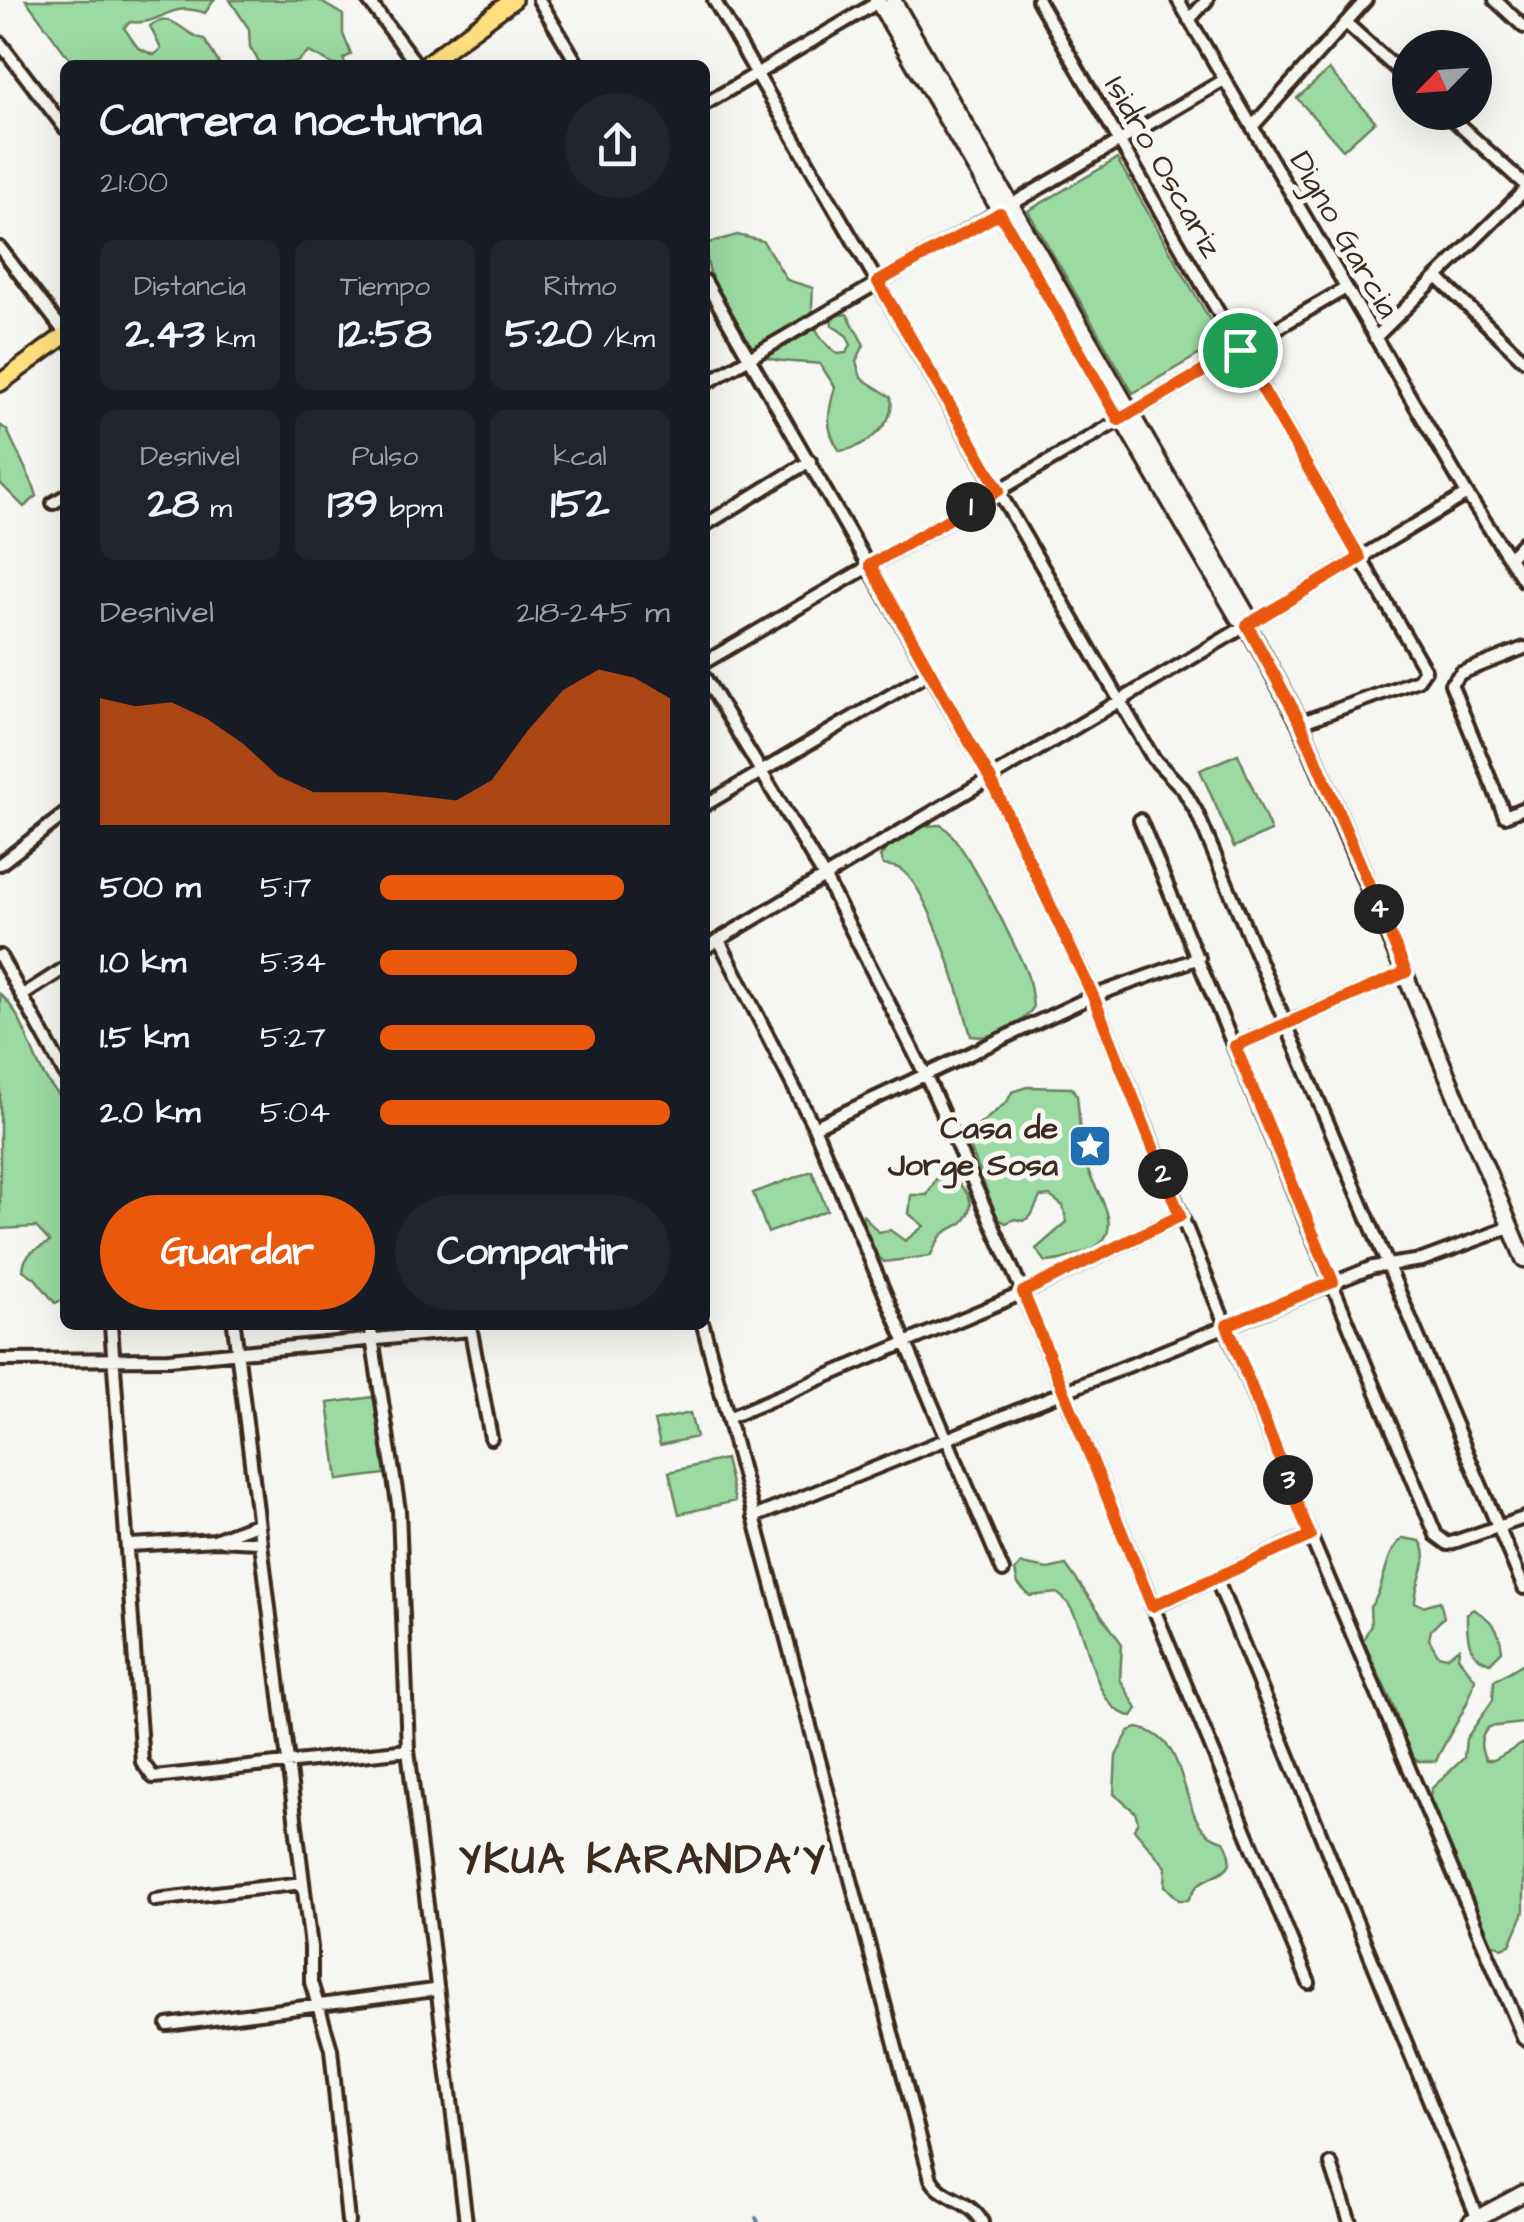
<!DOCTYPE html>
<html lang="es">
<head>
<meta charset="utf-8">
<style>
	body { margin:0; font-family:"Architects Daughter",sans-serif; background:#20242c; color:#f1f3f6; height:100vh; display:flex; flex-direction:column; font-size:38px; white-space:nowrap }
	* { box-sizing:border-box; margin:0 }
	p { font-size:32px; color:#9ea1a6 }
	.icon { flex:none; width:55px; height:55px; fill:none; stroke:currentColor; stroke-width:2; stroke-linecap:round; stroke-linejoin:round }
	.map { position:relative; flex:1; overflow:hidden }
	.sheet { position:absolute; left:60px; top:60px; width:650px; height:1270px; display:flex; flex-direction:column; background:#171b24; border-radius:15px; box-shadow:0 10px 40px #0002 }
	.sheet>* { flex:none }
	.needle { width:65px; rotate:245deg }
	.buttons { position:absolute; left:1392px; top:30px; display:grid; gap:20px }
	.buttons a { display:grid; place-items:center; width:100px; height:100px; border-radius:50%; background:#171b24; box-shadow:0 10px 40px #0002; font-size:50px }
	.pin { position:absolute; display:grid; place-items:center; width:85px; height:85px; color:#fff; margin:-42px; border:5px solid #fff; border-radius:50%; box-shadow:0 2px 10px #0007 }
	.km { position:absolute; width:50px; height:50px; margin:-25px; border-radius:50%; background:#222; color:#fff; font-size:28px; line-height:50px; text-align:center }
	.round { display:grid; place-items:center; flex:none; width:105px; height:105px; border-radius:52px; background:#20242c }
	.head { display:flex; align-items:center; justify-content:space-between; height:170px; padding:0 40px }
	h1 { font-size:45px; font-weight:700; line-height:75px }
	.stats { display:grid; grid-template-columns:repeat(3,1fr); gap:15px; height:170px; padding:10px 40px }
	.stats div { display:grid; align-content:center; border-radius:15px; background:#20242c; text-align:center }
	.stats b { font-size:42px; font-weight:700 }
	.stats small { font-size:28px; font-weight:400 }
	.stats p { font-size:28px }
	.chart { height:280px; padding:20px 40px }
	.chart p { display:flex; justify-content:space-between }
	.chart svg { width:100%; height:180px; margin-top:10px; fill:#ea580c; opacity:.7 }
	.cta { display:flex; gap:20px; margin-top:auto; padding:20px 40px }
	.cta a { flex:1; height:115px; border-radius:60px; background:#ea580c; color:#fff; font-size:40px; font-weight:700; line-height:115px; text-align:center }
	.cta a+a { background:#20242c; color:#f1f3f6 }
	ul { padding:0 40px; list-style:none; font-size:32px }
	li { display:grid; grid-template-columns:160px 120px 1fr; align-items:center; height:75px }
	li i { height:25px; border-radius:12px; background:#ea580c }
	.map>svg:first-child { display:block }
	.green { fill:#9bdaa2; stroke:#6b8260; stroke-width:2.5 }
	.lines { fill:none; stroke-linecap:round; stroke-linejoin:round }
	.stream { stroke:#638891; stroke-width:4 }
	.street-casing { stroke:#3b2a1e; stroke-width:18 }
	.secondary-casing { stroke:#3b2a1e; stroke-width:21 }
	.primary-casing { stroke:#3b2a1e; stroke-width:22 }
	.street { stroke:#f6f6f2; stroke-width:10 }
	.secondary { stroke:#f6f6f2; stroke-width:14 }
	.primary { stroke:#fedf80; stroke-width:15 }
	.route-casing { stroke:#fff; stroke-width:20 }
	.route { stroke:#ea580c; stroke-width:12 }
	.labels { text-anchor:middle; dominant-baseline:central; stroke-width:10; stroke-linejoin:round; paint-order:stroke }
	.street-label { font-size:32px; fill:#3b2a1e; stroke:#f6f6f2 }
	.poi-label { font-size:32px; font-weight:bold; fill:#3b2a1e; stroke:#f6f6f2; text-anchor:end }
	.district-label { font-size:42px; font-weight:bold; letter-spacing:2.5px; fill:#3b2a1e; stroke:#f6f6f2 }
</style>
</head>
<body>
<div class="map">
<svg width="1524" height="2222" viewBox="0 0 1524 2222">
	<rect width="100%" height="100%" fill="#f6f6f2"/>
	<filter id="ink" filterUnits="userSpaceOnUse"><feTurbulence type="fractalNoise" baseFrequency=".01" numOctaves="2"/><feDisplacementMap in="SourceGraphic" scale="20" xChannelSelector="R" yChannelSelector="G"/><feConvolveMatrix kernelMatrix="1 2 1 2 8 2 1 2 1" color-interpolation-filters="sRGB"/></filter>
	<g filter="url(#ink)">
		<path class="green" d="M26 0H214L205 13C166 0 164 26 130 22L124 28 138 48 154 55 161 49 150 26C174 9 183 36 204 39L220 65H74Z
			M230 0H318L343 15V34L351 54 343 59 346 65H334L309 52 297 62 261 65 250 47 249 29Z
			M1329 70 1375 121 1343 150 1297 98Z
			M1117 159 1222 341 1133 393 1028 211Z
			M737 235 763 241 787 280 813 288C810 319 812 335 838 354L846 353 851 345 847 336 832 325 831 316 847 314 864 345 856 361 861 378 891 397C896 425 865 448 840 451 824 429 828 412 835 387L820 364C803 362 772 363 759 354 733 337 705 274 705 244Z
			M0 425 7 430 34 487 37 496 24 507 0 483Z
			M1238 754 1271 831 1234 847 1200 770Z
			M940 825C959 830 1020 953 1028 977 1031 987 1032 998 1033 1008 1019 1027 996 1040 971 1036 961 998 932 895 903 871 895 865 892 867 883 865L880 857C899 833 910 826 940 825Z
			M0 994C31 1020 31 1077 65 1099V1299L55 1303 35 1278 23 1270C24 1252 38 1249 50 1242L36 1227 0 1229Z
			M1027 1087 1072 1088 1077 1096C1080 1118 1079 1147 1087 1168 1097 1195 1128 1231 1091 1249 1075 1256 1063 1261 1046 1262L1036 1249 1067 1222 1063 1206 1050 1196 1040 1197 1031 1216 1023 1221 1015 1219 1006 1223 997 1218 971 1149 973 1130 1007 1102 1012 1092Z
			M812 1171 827 1210 768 1233 753 1193Z
			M948 1176C964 1186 981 1203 963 1222 957 1227 948 1229 942 1235 937 1240 934 1250 930 1256L884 1262C872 1251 860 1232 863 1215L878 1232 890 1230 905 1241 924 1226 909 1214 911 1195H927L936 1179Z
			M374 1397 385 1474 338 1480 328 1403Z
			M690 1413 696 1437 660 1445 654 1421Z
			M725 1459 735 1501 679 1514 669 1472Z
			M1403 1538 1420 1541C1433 1559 1415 1580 1415 1602L1423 1606 1440 1601 1444 1617 1431 1630 1429 1639 1438 1655 1447 1657 1459 1648 1458 1657 1475 1679C1469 1708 1448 1734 1436 1761H1417L1406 1748 1395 1710 1363 1640 1371 1625 1370 1607C1387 1587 1382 1555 1403 1538Z
			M1021 1564 1048 1569 1066 1565 1122 1644 1120 1679 1137 1709 1132 1716C1085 1709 1094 1617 1057 1593L1030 1596 1018 1584 1015 1571Z
			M1473 1609C1492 1620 1500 1629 1502 1651L1490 1663C1466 1656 1467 1635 1467 1614Z
			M1524 1663V1723L1489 1727C1479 1737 1479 1748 1486 1760H1494L1524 1743V1912L1510 1945 1502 1948 1494 1944V1949H1482L1473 1934 1457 1873 1430 1799 1431 1789 1464 1758 1466 1739 1493 1700 1494 1681Z
			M1137 1728C1199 1738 1172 1831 1224 1841 1243 1874 1215 1871 1198 1885 1194 1889 1192 1895 1188 1900H1179L1165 1886 1166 1867 1134 1829 1138 1821 1135 1812 1114 1794 1116 1756 1129 1731Z"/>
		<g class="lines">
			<path class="stream" d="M756 2218 758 2222"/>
			<g class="street-casing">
				<path id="street" d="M368 0 417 65
					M539 0 578 65
					M714 0 1153 758 1183 789 1197 813 1524 1588
					M1038 0 1425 670 1418 680 1300 723
					M1178 0 1467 494 1524 581
					M1495 0 1524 27
					M1189 20 1207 0
					M1346 23 1410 81
					M0 43 65 128
					M705 104 880 1
					M1445 112 1524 184
					M1252 127 1366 0
					M0 248 65 333
					M1437 277 1524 360
					M705 281 990 778 1093 996 1310 1535 1524 2039
					M1375 338 1524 191
					M705 384 1224 80
					M53 503 65 496
					M705 525 810 461
					M1510 557 1524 542
					M1524 648 1461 673 1451 684 1505 816 1524 808
					M705 662 1346 288
					M705 678 825 878 926 1076 1023 1293 1309 1983
					M705 805 930 672
					M1140 820 1436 1535 1448 1544 1524 1518
					M0 864 65 814
					M719 940 814 1127 1003 1571
					M705 948 1467 494
					M0 956 65 1074
					M23 995 65 968
					M1235 1046 1406 972
					M814 1127 1093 996 1199 958
					M111 1325 142 1762 153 1777 164 1776 408 1750
					M234 1325 311 1947V1982L331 2049 348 2222
					M370 1325 399 1510 408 1750 466 2222
					M703 1325 931 2179C941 2199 970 2199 982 2222
					M470 1326 491 1438
					M0 1360 169 1359 470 1330
					M728 1418 1023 1293 1180 1216
					M754 1517 1333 1283 1373 1267 1422 1260 1511 1227
					M217 1539 257 1524
					M130 1545 216 1540 259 1542
					M1216 1578 1477 2217
					M1152 1607 1310 1535
					M155 1900 303 1883
					M168 2025 434 1990
					M1331 2164 1350 2222"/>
			</g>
			<g class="secondary-casing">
				<path id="secondary" d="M877 0 1238 618 1247 625 1300 723 1524 1259
					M893 0 1246 613 1247 624
					M1470 2222 1524 2193"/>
			</g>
			<g class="primary-casing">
				<path id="primary" d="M425 65 513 0
					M0 383 65 335"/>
			</g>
			<use href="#street" class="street"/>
			<use href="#secondary" class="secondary"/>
			<use href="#primary" class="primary"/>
		</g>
	</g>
	<g class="lines" filter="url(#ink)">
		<g class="route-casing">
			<path id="route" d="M1000 213 1119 420 1240 350 1360 558 1247 625 1300 722 1406 972 1235 1046 1333 1282 1227 1325 1310 1536 1152 1606 1023 1292 1180 1216 1093 996 990 778 870 565 999 490 878 282Z"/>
		</g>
		<use href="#route" class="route"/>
	</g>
	<defs>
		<g id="sight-square" transform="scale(2.25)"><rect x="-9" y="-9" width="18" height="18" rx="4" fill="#1f6fb2" stroke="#f6f6f2"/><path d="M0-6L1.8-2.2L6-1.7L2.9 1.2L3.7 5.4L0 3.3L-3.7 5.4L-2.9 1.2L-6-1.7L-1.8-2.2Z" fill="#fff"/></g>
	</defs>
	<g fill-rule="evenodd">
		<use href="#sight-square" x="1090" y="1146"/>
	</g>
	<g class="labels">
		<g class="street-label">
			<text transform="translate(1163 167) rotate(60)">Isidro Oscariz</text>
			<text transform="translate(1344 235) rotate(60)">Digno Garcia</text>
		</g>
		<g class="poi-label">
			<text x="1058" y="1128">Casa de<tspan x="1058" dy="37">Jorge Sosa</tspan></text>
		</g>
		<g class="district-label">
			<text x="643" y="1861">YKUA KARANDA'Y</text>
		</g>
	</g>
</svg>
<div class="buttons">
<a><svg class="needle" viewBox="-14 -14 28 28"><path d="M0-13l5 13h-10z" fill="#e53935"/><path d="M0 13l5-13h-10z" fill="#9ea1a6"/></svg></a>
</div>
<div class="pin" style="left:1240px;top:350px;background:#1e9e55"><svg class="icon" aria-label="arrive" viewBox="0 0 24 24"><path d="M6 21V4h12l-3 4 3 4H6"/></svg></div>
<b class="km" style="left:971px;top:507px">1</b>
<b class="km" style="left:1163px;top:1174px">2</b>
<b class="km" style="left:1288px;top:1480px">3</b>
<b class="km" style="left:1379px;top:909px">4</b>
<section class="sheet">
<div class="head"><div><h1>Carrera nocturna</h1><p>21:00</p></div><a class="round"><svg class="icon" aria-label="share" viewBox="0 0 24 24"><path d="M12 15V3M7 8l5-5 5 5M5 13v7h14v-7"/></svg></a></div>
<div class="stats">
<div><p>Distancia</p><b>2.43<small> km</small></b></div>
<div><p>Tiempo</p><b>12:58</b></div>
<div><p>Ritmo</p><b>5:20<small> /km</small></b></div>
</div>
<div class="stats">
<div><p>Desnivel</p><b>28<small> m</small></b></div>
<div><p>Pulso</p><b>139<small> bpm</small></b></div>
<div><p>kcal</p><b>152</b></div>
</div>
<div class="chart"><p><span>Desnivel</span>218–245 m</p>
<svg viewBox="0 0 160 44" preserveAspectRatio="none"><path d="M0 44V13L10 15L20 14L30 18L40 24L50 32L60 36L70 36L80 36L90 37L100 38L110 33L120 21L130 11L140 6L150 8L160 13V44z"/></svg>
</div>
<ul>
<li><b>500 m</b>5:17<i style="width:84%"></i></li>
<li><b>1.0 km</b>5:34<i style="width:68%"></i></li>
<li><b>1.5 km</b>5:27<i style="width:74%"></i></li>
<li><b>2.0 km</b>5:04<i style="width:100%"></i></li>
</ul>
<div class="cta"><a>Guardar</a><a>Compartir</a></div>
</section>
</div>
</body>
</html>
